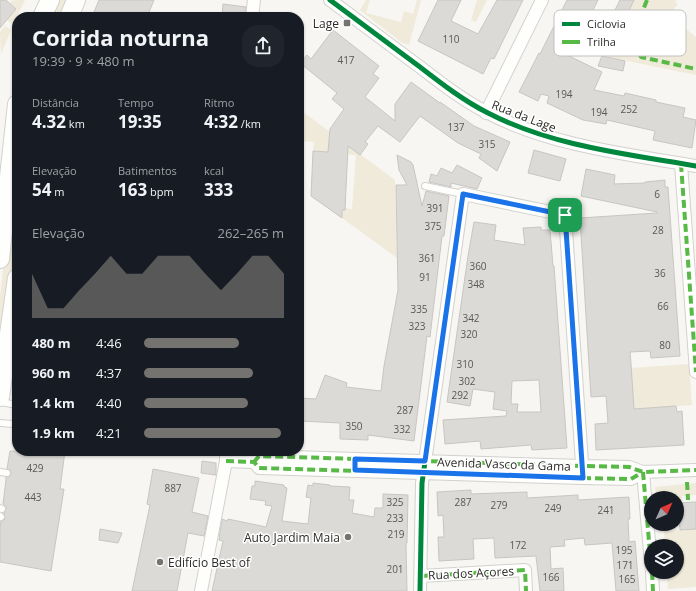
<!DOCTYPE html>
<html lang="pt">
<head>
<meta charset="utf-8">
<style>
	body { margin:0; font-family:"Open Sans",sans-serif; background:#20242c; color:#f1f3f6; height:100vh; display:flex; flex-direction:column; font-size:15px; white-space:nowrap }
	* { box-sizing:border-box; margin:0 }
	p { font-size:13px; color:#9ea1a6 }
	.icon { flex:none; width:22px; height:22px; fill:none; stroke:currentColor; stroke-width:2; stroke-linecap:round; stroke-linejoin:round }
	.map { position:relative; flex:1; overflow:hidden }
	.sheet { position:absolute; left:12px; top:12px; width:292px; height:444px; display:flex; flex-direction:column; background:#171b24; border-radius:16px; box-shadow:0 1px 3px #0004 }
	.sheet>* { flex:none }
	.needle { width:26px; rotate:45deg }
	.fabs { position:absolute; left:644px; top:491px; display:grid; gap:8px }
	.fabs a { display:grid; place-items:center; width:40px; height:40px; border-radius:50%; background:#171b24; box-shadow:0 1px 3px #0004; font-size:20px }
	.pin { position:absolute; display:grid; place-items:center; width:34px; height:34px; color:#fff; margin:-17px; border-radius:8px; box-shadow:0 2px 6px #0006 }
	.round { display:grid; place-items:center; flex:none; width:42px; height:42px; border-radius:16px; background:#20242c }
	.summary { display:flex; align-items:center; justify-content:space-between; height:68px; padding:0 20px }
	h1 { font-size:22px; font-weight:700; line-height:30px }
	.figures { display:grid; grid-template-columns:repeat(3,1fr); gap:6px; height:68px; padding:4px 20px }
	.figures div { display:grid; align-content:center }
	.figures b { font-size:17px; font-weight:700 }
	.figures small { font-size:11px; font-weight:400 }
	.figures p { font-size:11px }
	.chart { height:112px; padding:8px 20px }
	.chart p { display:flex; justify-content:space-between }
	.chart svg { width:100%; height:72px; margin-top:4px; fill:#74736f; opacity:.7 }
	ul { padding:0 20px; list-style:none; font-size:13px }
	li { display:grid; grid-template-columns:64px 48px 1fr; align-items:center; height:30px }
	li i { height:10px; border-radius:5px; background:#74736f }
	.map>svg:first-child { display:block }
	.green { fill:#efead9 }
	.building { fill:#dbdad6; stroke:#c7c6c2; fill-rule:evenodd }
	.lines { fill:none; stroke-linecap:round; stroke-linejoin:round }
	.service-casing { stroke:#d2d1ce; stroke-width:8 }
	.minor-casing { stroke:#d2d1ce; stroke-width:14 }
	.secondary-casing { stroke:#d2d1ce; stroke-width:20 }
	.service { stroke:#fefefd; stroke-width:6 }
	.minor { stroke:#fefefd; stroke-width:12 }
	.secondary { stroke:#fefefd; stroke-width:18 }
	.quiet { stroke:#58b947; stroke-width:4; stroke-dasharray:8 4; stroke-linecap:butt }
	.cycleway-casing { stroke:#fff; stroke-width:8 }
	.cycleway { stroke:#00873e; stroke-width:5 }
	.route-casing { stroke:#fff; stroke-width:8 }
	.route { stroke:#1a73e8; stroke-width:5 }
	.poi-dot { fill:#74736f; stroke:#fff; stroke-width:1.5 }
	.labels { text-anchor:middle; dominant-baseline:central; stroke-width:3; stroke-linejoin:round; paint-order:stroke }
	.number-label { font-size:10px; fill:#585854 }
	.poi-label { font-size:12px; fill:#2d2c29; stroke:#fff; text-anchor:end }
	.street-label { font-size:12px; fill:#2d2c29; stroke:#fff }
	.key { fill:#fff; stroke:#c0c0bf; stroke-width:1 }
	.key-label { font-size:11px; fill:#2d2c29 }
</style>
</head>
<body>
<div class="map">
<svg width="696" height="591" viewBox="0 0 696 591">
	<rect width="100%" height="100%" fill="#f7f6f2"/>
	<path class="green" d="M12 0 14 1 15 0H25L13 25 7 20 16 9 10 3Z
		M55 0H71L60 17 49 12Z
		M366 0H370L366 13 401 22 404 11 413 14 417 0H421L409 45 401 42 360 10Z
		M477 0H487L476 22 471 20Z
		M634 0H676L675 2 678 4 669 15 696 37V75L608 57Z
		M5 26 11 30 1 54 0 32Z
		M303 112 395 180 397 258 342 218V210L345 208 352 209 356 155 335 153 329 144 328 152 313 151 314 142 301 141Z
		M17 222V234L0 346V297L8 225Z
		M689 364 692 405 634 409 631 368Z
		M696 483V495L682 496V503H677V498H675V494L656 495 655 487Z
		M696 529V587L668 589 667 572H677V546H665L664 531Z"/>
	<path class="building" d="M0 0H6L16 9 0 28Z
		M99 0H154L147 17H139L126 12 124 17H92Z
		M438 0H461L451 21 478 34 497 0H523L494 59 491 58 483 74 418 41Z
		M567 0H598L591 14 588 12 567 55 602 72 594 90 624 96 625 93 656 100V102L685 108 683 117 696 120 692 148 653 140 655 131 607 120 606 124 583 120 547 103 549 96 541 94 538 101 519 92 539 53 540 54Z
		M620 0H634L627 15 615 10Z
		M223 4 246 7 245 17H222Z
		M333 30 379 66 373 74 379 78 365 97 395 121V104L411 82 440 103V102L474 126 510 142 497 171 479 158 481 154 458 143 420 116 400 142 378 126 365 142 368 144 360 155 348 146 345 210H342V218L311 196 313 151 328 152 330 129 344 109 332 99 337 93 300 63 307 55 311 59Z
		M602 56 625 61 623 71 598 66Z
		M534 150 566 159 560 181 528 173Z
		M397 155 411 162 413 165 422 206 426 191 449 196 444 236H442L430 337 427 336 414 441 368 435V440L340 439V423L299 421V398L316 399 325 375 347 383 346 387 381 391 384 366 398 290 396 185H407L399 170Z
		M457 165 482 178 477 189 451 183V187L429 182 431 174 437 176 441 168 452 173Z
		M586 169 615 175 614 184 645 183V182L665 180V187H668L680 356 651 358 650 351 630 352 631 364 634 409 676 406 677 412 682 411 684 445 596 450 595 424 608 423 606 396 591 397 580 218 657 213V212L581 196Z
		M474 222 496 225 494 240 525 245 523 228 541 227V230H550L553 266H554L567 448 532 450 531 445 481 449 480 441 445 444 443 420 506 416 507 411 493 409 495 392 473 389 470 406 447 402 468 256ZM539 380 541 412H517L518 404H511L512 381Z
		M10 451H65L60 489H64L51 571 0 562V527L1 521 5 519 4 513 6 509V506L3 504 6 480V477L10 476 11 473 10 470 7 469Z
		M202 461 216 463V475L201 473Z
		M153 469 199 478 192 512 208 516 204 536 188 533 177 591H132L150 505 147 504Z
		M255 481 284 485V487L287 488 282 521 308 524 311 498 306 497 308 485 313 486V483L330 485V486L350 487 349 500H354L352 513 374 517 375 508H383V494L408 495 407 543H406L407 591H212L223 541 219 540 222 519 227 521 228 519 266 527 272 506 265 505 266 501 250 499 252 486H255Z
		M471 490V494L527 492V498L578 495V500L629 497 630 519H628L629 542 635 541 639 591H616L612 543 585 545 584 538 564 540 565 546 550 547 551 569 563 568 564 591H540L536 556 495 558 494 538 473 539 474 559 439 561 438 537H444L443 515 438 516 437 492Z
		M696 502V529L680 530 679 515H677V503Z
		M100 529 122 533 118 543 99 540Z"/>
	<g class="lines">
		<g class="service-casing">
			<path id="service" d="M425 186 463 194
				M0 402 17 405
				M0 423 13 424
				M0 472 7 473
				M0 508 2 509
				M0 516 1 517"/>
		</g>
		<g class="minor-casing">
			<path id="minor" d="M330 0C360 22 390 45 420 67 442 84 464 101 488 113 552 146 626 154 696 166
				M252 17 254 0
				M486 113 542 0
				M681 164 696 372
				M226 461 254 462 259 468 583 478 631 479 643 472
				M254 462 259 456 582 466 629 467 643 472 696 470
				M643 472 651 564
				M652 572 653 591
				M421 576 525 570 526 591
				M201 591 226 461V451
				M420 591 422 483 463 194 565 215 583 478"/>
		</g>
		<g class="secondary-casing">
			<path id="secondary" d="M42 17 50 0
				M69 17 76 0
				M0 259 17 104
				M0 397 17 278"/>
		</g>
		<use href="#service" class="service"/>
		<use href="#minor" class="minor"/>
		<use href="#secondary" class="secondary"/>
		<path class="quiet" d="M647 0 631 40 641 57 696 69
			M681 164 696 372
			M226 461 254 462 259 468 583 478 631 479 643 472
			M254 462 259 456 582 466 629 467 643 472 696 470
			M643 472 651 564
			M687 482 688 500
			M652 572 653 591
			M421 576 525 570 526 591"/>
		<g class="cycleway-casing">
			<path id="cycleway" d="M330 0C360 22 390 45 420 67 442 84 464 101 488 113 552 146 626 154 696 166
				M420 591 422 483 463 194 565 215 583 478"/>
		</g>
		<use href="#cycleway" class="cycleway"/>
	</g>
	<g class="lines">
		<g class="route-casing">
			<path id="route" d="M463 194 565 215 583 478 355 470V459L425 461Z"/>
		</g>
		<use href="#route" class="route"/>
	</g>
	<g class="poi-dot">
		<rect x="343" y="19" width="8" height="8" rx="2"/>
		<circle cx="348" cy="537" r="4"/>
		<circle cx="160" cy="562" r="4"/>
	</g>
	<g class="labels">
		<g class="number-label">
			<text x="451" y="39">110</text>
			<text x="346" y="60">417</text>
			<text x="564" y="94">194</text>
			<text x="629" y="109">252</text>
			<text x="599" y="112">194</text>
			<text x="456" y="127">137</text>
			<text x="487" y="144">315</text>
			<text x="657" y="194">6</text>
			<text x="435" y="208">391</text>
			<text x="433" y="226">375</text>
			<text x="658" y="230">28</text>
			<text x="427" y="258">361</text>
			<text x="478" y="266">360</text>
			<text x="660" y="273">36</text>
			<text x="425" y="277">91</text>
			<text x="476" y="284">348</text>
			<text x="663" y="306">66</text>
			<text x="419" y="309">335</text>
			<text x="471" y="318">342</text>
			<text x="417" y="326">323</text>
			<text x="469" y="334">320</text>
			<text x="665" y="345">80</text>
			<text x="465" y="364">310</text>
			<text x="467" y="381">302</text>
			<text x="460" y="395">292</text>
			<text x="405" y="410">287</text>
			<text x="354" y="426">350</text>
			<text x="402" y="429">332</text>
			<text x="35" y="468">429</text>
			<text x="173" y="488">887</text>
			<text x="33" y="497">443</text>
			<text x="395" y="502">325</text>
			<text x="463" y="502">287</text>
			<text x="499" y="505">279</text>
			<text x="553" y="508">249</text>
			<text x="606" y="510">241</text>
			<text x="395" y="518">233</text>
			<text x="396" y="534">219</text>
			<text x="518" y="545">172</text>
			<text x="624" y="550">195</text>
			<text x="625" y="565">171</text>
			<text x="395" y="569">201</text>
			<text x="551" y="577">166</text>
			<text x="627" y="579">165</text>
		</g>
		<g class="poi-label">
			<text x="339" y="23">Lage</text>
			<text x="340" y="537">Auto Jardim Maia</text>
			<text x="168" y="562" text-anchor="start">Edifício Best of</text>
		</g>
		<g class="street-label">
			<text transform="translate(524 116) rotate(21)">Rua da Lage</text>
			<text transform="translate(504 464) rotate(2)">Avenida Vasco da Gama</text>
			<text transform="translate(471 573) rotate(-3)">Rua dos Açores</text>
		</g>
	</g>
	<rect x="554" y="10" width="132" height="46" rx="6" class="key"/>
	<rect x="562" y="22" width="18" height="4" fill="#00873e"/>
	<rect x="562" y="40" width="18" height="4" fill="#58b947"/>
	<g class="key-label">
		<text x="587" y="28">Ciclovia</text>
		<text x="587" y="46">Trilha</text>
	</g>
</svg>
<div class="fabs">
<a><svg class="needle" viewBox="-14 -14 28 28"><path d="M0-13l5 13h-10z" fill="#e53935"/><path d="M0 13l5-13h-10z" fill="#9ea1a6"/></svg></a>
<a><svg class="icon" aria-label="layers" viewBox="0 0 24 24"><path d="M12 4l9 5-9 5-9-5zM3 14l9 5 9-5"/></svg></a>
</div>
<div class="pin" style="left:565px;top:215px;background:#1e9e55"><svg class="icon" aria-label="arrive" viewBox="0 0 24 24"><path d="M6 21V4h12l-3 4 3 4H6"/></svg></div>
<section class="sheet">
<div class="summary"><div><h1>Corrida noturna</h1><p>19:39 · 9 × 480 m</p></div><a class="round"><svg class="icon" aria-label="share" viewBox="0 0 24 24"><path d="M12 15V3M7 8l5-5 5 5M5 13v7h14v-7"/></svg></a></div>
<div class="figures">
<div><p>Distância</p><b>4.32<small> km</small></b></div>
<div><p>Tempo</p><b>19:35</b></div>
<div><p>Ritmo</p><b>4:32<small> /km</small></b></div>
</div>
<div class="figures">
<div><p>Elevação</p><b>54<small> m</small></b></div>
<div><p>Batimentos</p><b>163<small> bpm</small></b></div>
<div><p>kcal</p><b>333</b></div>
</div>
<div class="chart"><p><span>Elevação</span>262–265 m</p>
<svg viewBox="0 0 160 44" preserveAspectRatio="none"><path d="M0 44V17L10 38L20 38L30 27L40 17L50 6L60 17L70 17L80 6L90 6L100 6L110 17L120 27L130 17L140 6L150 6L160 17V44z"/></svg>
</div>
<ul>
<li><b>480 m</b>4:46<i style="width:68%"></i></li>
<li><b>960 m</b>4:37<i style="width:78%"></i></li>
<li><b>1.4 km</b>4:40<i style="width:74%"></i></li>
<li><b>1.9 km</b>4:21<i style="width:98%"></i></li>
</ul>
</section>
</div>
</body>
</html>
